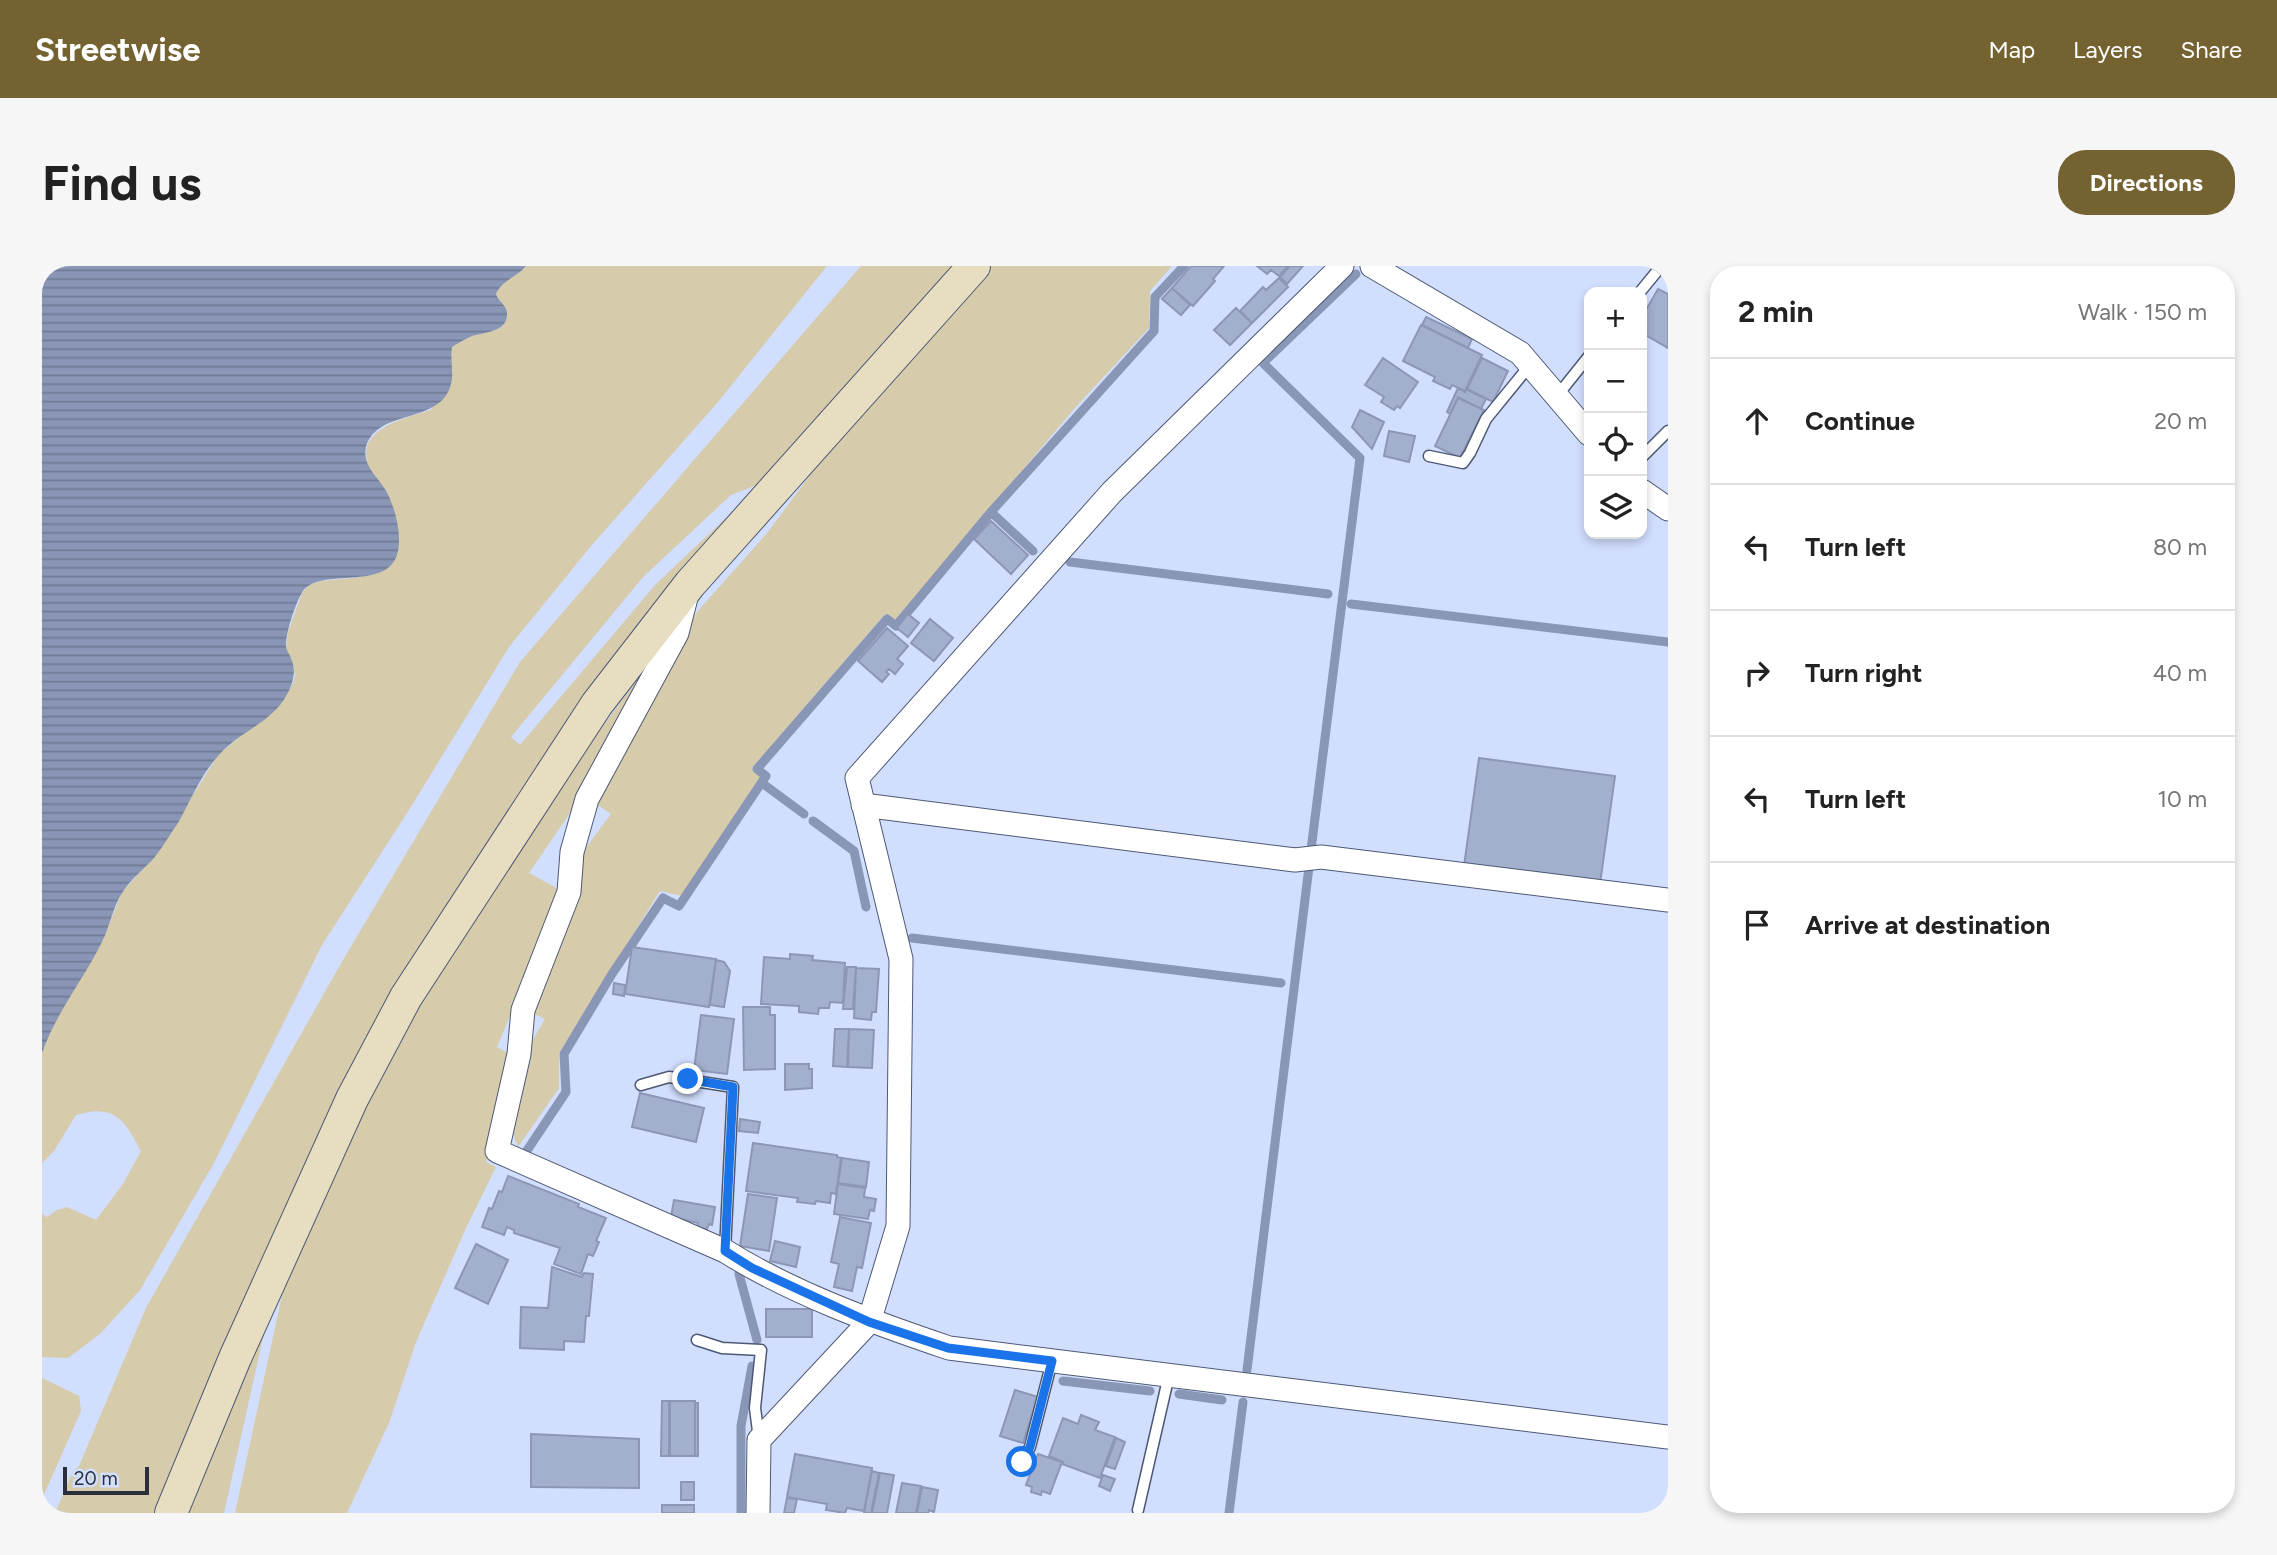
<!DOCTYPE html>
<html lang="en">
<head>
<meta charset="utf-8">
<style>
	:root { --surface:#fff; --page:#f6f6f6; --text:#222; --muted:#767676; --line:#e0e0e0; --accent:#746331 }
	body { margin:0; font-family:Figtree,sans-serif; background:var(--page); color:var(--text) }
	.controls { position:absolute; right:21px; top:21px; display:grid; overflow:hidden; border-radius:14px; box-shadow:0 4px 10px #0003 }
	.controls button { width:63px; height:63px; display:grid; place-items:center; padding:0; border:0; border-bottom:2px solid var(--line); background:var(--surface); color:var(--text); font:35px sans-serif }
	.scale { position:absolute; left:21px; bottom:18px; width:86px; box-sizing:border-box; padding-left:7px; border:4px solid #2a2f3b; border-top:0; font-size:19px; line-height:24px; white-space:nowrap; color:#2a2f3b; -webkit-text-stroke:5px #d1defe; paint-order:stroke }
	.stop { position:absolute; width:21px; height:21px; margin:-16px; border:5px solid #1a73e8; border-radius:50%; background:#fff }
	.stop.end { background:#1a73e8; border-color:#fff; box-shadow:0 2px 7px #0008 }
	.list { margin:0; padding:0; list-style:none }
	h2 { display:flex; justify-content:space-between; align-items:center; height:91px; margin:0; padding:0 28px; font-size:30px }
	h2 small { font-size:23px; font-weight:400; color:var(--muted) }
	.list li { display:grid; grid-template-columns:46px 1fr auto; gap:21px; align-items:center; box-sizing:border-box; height:126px; padding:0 28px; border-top:2px solid var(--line) }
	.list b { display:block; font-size:26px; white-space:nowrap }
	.list em { font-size:23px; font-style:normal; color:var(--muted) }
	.icon { flex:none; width:38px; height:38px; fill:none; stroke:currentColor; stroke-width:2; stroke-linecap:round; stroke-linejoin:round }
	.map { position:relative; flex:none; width:1626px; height:1247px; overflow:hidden; border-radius:28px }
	header { display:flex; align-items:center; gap:42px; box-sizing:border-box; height:98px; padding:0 35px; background:var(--accent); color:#fff }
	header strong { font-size:33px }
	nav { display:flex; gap:38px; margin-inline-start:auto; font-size:24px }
	.intro { display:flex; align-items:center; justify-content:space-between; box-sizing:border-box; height:168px; padding:0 42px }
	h1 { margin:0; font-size:49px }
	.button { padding:18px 32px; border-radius:28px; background:var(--accent); color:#fff; font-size:24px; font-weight:700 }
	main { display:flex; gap:42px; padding:0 42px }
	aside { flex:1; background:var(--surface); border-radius:28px; box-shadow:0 4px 10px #0003 }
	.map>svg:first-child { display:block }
</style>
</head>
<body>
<header>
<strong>Streetwise</strong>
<nav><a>Map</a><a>Layers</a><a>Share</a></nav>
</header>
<div class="intro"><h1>Find us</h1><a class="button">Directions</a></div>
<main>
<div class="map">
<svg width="1626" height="1247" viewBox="0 0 1626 1247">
	<defs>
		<pattern id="water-rules" width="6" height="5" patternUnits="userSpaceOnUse" patternTransform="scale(1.75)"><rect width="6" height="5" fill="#8996b5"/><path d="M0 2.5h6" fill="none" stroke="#707b94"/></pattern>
	</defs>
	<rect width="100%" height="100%" fill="#d1defe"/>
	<path fill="#d6cbab" d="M 484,0 L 785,0 L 676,136 L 549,280 L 467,381 L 367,544 L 280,679 L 172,897 L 98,1024 L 58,1068 L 26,1092 L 0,1091 L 0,948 L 5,951 L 15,944 L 25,941 L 54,954 L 81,918 L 99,885 C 83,854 72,837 34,849 L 12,885 L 0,897 L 0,787 L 9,761 L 61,674 L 80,626 L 113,590 L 176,489 L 240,436 L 251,417 L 253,408 L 244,381 L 246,366 L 260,327 L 267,319 L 279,315 L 320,311 L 344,224 C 338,217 331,210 327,202 C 311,163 363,152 389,144 L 410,81 C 416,77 423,73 430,70 C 443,66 466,66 465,47 C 465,40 456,35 454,28 C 459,15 475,11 484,0 Z
		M 819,0 L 910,0 L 725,215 L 689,229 L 601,311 L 469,471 L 478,479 L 614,318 L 688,248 L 634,314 L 446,578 L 115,1247 L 13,1247 L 31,1205 L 37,1200 L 104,1042 L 301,694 L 478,396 Z
		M 946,0 L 1130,0 L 1108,25 L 1107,62 L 1032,143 L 853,355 L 843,348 L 710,502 L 719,511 L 640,630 L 618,625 L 517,787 L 517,822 L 476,881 L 470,866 L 487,780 L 503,753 L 488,746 L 540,587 L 569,548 L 550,535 L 655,346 L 726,266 L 791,178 Z
		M 622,378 L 543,525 L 487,607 L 520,625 L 455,781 L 467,788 L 444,896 L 454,901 L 424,962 L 374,1076 L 347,1157 L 305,1247 L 193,1247 L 247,997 L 326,835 L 375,739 L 490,555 Z
		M 229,1036 L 182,1247 L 143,1247 Z
		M 0,1112 L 37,1130 L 39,1145 L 0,1233 Z"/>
	<path fill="url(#water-rules)" d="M 0,0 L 484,0 C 475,11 459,15 454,28 C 456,35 465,40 465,47 C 466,66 443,66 430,70 C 423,73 416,77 410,81 C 408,93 412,107 409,118 C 399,159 335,142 324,181 C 320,199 335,210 343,223 C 353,240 361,270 355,289 C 343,325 279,301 261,325 C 254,335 243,369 244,381 C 245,386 249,390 250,395 C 255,409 249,423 241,435 C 225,458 195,468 177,489 C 159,508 149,534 136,557 C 128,568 121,581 112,592 C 102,603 88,614 80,627 C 71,641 68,660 60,676 C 41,714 14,747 0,787 Z"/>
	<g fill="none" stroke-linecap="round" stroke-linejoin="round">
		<path stroke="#8996b5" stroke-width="9" d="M 949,246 L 991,285
			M 1028,296 L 1286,328
			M 1309,338 L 1626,376
			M 720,517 L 762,548
			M 771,555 L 812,585 L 824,641
			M 1269,584 L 1318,192 L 1221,97 L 1314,8
			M 870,672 L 1239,717
			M 484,886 L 524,826 L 522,788 L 570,708 L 621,632 L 637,640 L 724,510 L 715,503 L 845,353 L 854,360 L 949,246 L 1112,65 L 1113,31 L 1142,0
			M 697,1008 L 715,1074
			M 1205,1104 L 1267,601
			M 1021,1115 L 1108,1125
			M 1137,1128 L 1180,1134
			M 699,1247 L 699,1160 L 710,1100
			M 1187,1247 L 1201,1136"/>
	</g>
	<path fill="#a2afcd" stroke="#8b97b5" stroke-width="2" d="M 1149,0 L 1182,0 L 1171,13 L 1173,15 L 1151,40 L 1130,22 Z
		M 1215,0 L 1246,0 L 1237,10 L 1229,4 L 1225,8 Z
		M 1248,0 L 1261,0 L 1245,18 L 1238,11 Z
		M 1237,12 L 1246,21 L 1210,57 L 1198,45 L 1221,21 L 1224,24 Z
		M 1130,22 L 1148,39 L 1139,49 L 1120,33 Z
		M 1616,23 L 1626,28 L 1626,82 L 1600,67 L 1600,51 Z
		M 1194,42 L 1210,57 L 1188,79 L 1172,64 Z
		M 1384,51 L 1430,73 L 1426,82 L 1380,59 Z
		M 1379,59 L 1440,89 L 1423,125 L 1410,119 L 1408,123 L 1391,115 L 1393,111 L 1361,95 Z
		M 1341,92 L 1376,116 L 1358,142 L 1355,140 L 1352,144 L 1339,136 L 1342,131 L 1323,119 Z
		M 1440,92 L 1466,105 L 1451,136 L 1425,123 Z
		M 1416,122 L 1423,126 L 1424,123 L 1444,133 L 1439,143 L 1416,131 L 1408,148 L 1405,146 Z
		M 1416,132 L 1442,144 L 1418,192 L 1393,180 Z
		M 1318,144 L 1342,156 L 1330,183 L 1310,161 Z
		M 1347,165 L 1373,170 L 1367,196 L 1342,190 Z
		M 949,255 L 986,289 L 969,308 L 932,273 Z
		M 866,348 L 877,357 L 866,371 L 855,362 Z
		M 888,353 L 911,372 L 892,395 L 869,377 Z
		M 845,362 L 866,380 L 855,393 L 861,398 L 853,408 L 847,403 L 844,406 L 847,408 L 840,416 L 816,395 Z
		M 1437,492 L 1573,510 L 1558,618 L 1422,600 Z
		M 590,681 L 674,693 L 667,741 L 583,728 Z
		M 748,688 L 771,690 L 770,694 L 803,697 L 801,737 L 788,736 L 787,742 L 777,742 L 776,748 L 757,746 L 757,740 L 719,738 L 722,691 L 748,693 Z
		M 674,694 L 682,696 L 688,705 L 682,741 L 668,739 Z
		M 805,701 L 814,701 L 811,743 L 801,743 Z
		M 814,702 L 837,703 L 834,746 L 830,746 L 829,754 L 812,752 Z
		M 572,717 L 583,719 L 582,730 L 571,728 Z
		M 701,741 L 728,741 L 728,749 L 733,749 L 733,803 L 702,804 Z
		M 659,749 L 692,753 L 685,808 L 652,804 Z
		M 793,763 L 807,763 L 805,801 L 791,800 Z
		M 807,763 L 832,764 L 830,802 L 806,801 Z
		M 743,798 L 767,798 L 767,803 L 770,803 L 770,822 L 743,824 Z
		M 598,827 L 662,842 L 654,876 L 590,861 Z
		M 698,853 L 718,856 L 716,867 L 697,865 Z
		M 711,877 L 795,889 L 795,891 L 799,892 L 794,928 L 789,927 L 788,937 L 774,935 L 773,938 L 755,936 L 756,932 L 704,925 Z
		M 800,892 L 827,896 L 824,921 L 796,917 Z
		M 466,910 L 537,938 L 536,941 L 564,952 L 554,975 L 557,976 L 551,990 L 546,988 L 539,1008 L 512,998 L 518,982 L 472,967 L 472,964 L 465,961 L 462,969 L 440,961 L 447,942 L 450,943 L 457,925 L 460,926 Z
		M 796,918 L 823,922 L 822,931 L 834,933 L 832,945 L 828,944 L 826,953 L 792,948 Z
		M 706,928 L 735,932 L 727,985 L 698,980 Z
		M 632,934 L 673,941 L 670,959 L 667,958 L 665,963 L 655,961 L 656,957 L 629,951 Z
		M 798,951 L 829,957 L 820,1002 L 815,1001 L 810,1025 L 792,1021 L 797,998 L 789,996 Z
		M 733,975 L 758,981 L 754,1001 L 728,995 Z
		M 434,978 L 466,994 L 446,1038 L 413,1022 Z
		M 510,1001 L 540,1011 L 542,1007 L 551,1008 L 547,1050 L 544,1050 L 542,1076 L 522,1075 L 522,1084 L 478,1082 L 479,1041 L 506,1042 Z
		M 724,1043 L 770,1043 L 770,1071 L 724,1071 Z
		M 973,1124 L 996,1131 L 981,1177 L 958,1170 Z
		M 620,1135 L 627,1135 L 627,1190 L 619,1190 Z
		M 628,1135 L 653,1135 L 653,1190 L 628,1190 Z
		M 653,1137 L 656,1137 L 656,1190 L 653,1190 Z
		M 1039,1149 L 1057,1156 L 1053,1164 L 1073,1171 L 1058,1212 L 1020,1198 L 1021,1196 L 1007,1190 L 1021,1152 L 1036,1158 Z
		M 489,1168 L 597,1173 L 597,1222 L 489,1221 Z
		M 1074,1172 L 1083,1176 L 1073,1203 L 1064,1200 Z
		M 753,1188 L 830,1202 L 822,1245 L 805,1242 L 803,1247 L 784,1244 L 785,1238 L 745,1231 Z
		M 996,1188 L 1020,1196 L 1008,1228 L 1000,1225 L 999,1229 L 989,1226 L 990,1221 L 984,1219 Z
		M 830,1205 L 837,1207 L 829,1247 L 822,1247 Z
		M 838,1207 L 852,1209 L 845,1247 L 830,1247 Z
		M 1061,1209 L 1073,1213 L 1068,1225 L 1057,1220 Z
		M 639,1216 L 652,1216 L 652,1234 L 639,1234 Z
		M 860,1217 L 879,1220 L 874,1247 L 854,1247 Z
		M 880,1221 L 896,1224 L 892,1246 L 887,1244 L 886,1247 L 875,1247 Z
		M 745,1232 L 755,1233 L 752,1247 L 742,1247 Z
		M 620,1239 L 652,1239 L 652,1247 L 620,1247 Z"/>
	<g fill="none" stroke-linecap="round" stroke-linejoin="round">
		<defs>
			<path id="lane" d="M 1598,26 L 1616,4
				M 1515,130 L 1547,90
				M 1387,190 L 1421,197 L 1428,187 L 1444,153 L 1488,99
				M 1600,191 L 1626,165
				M 599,819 L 627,811 L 691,821 L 683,985
				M 655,1074 L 680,1082 L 719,1084 L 713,1142 L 717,1173
				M 980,1196 L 988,1181 L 1010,1095
				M 1096,1244 L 1127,1109"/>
			<path id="street" d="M 1330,0 L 1478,87 L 1547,168
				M 1600,225 L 1626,243
				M 645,328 L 635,367 L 545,533 L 530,586 L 527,626 L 481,744 L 477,788 L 455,885 L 683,985 C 752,1028 830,1056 907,1082 L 1626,1171
				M 821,539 L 1253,594 L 1279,591 L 1626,634
				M 716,1247 L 717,1174 L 827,1056 L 856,960 L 859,693 L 815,512 L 1070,226 L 1300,0"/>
			<path id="secondary" d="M 129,1247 L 193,1092 L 310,833 L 364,731 L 555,438 L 648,318 L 932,0"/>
		</defs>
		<use href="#lane" stroke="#4d5974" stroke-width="13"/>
		<use href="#street" stroke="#4d5974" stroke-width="25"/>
		<use href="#secondary" stroke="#4d5974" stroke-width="34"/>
		<use href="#lane" stroke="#fff" stroke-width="10"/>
		<use href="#street" stroke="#fff" stroke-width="23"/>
		<use href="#secondary" stroke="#e7dec1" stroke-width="32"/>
	</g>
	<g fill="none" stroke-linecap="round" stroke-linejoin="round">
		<path stroke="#1a73e8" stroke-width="9" d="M 646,813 L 691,821 L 683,985 L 710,1002 L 827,1056 L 906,1082 L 1010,1095 L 988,1181 L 980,1196"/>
	</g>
</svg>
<div class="controls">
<button>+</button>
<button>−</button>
<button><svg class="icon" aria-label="locate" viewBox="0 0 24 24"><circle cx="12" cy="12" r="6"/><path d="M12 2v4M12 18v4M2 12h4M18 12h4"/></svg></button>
<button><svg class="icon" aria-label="layers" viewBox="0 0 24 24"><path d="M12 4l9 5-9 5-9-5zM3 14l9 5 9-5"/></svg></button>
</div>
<div class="scale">20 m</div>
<div class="stop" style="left:980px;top:1196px"></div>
<div class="stop end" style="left:646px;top:813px"></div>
</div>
<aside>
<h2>2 min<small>Walk · 150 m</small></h2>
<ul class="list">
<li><svg class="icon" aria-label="ahead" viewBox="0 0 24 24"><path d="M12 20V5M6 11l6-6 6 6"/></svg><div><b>Continue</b></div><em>20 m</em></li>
<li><svg class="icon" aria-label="left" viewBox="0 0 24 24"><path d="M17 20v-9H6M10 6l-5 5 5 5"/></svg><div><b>Turn left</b></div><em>80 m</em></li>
<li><svg class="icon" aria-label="right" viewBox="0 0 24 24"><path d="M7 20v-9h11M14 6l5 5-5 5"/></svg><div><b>Turn right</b></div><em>40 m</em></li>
<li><svg class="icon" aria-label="left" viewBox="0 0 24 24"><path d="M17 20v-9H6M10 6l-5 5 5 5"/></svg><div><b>Turn left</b></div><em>10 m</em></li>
<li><svg class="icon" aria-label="arrive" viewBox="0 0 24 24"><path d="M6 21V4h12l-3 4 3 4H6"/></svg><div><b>Arrive at destination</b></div></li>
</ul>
</aside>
</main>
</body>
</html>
